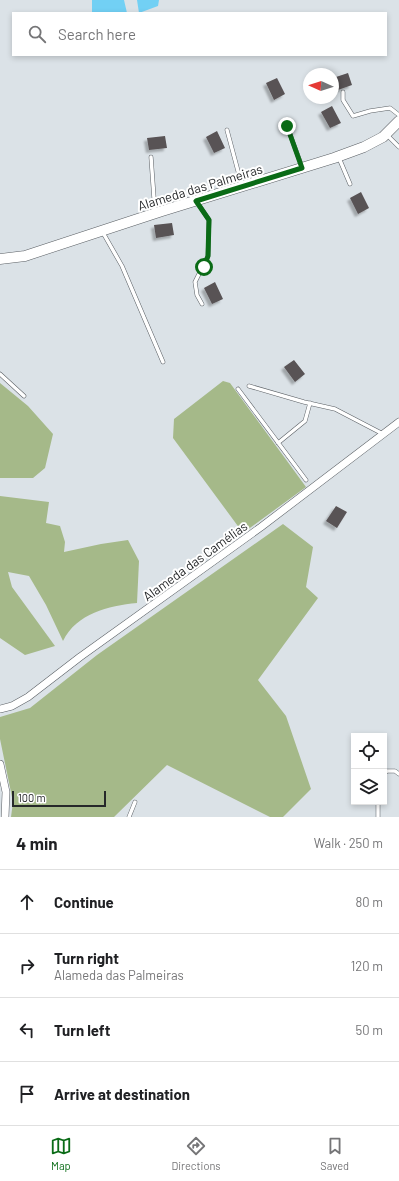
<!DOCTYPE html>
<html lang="en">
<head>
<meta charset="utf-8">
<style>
	:root { --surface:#fff; --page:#f2f2f2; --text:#202124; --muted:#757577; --line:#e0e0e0; --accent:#0a6b16 }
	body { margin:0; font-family:Barlow,sans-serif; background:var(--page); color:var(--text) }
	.controls { position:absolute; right:12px; bottom:12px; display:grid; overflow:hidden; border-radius:0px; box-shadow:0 2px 6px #0003 }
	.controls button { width:36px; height:36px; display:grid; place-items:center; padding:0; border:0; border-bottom:1px solid var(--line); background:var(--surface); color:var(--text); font:20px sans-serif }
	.compass { position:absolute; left:303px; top:68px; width:36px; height:36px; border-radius:50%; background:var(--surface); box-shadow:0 2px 6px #0003; rotate:273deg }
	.scale { position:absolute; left:12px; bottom:10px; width:94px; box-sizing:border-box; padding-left:4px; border:2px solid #26282a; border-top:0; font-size:11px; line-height:14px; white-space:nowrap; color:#26282a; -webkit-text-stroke:3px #fff; paint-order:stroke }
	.stop { position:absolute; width:12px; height:12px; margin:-9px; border:3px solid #0a6b16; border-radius:50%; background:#fff }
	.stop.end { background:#0a6b16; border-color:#fff; box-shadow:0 1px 4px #0008 }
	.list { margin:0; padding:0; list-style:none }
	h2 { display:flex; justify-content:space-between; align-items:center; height:52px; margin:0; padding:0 16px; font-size:17px }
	h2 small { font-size:13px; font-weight:400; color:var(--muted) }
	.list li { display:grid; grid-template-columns:26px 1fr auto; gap:12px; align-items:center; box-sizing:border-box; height:64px; padding:0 16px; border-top:1px solid var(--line) }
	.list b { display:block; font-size:15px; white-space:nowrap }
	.list p { margin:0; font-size:13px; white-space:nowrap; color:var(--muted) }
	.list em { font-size:13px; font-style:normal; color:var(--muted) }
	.icon { flex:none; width:22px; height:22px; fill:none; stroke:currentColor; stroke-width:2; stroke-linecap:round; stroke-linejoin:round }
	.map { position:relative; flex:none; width:399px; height:817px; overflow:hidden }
	.search { position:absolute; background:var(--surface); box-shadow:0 2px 6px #0003; left:12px; right:12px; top:12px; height:44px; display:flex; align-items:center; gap:10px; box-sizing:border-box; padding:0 14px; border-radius:0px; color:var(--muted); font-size:15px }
	.sheet { height:308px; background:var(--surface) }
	nav { display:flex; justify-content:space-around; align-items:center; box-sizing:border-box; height:56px; border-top:1px solid var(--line); background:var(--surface); font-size:11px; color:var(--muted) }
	nav a { display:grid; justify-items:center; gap:2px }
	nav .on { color:var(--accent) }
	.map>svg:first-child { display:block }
</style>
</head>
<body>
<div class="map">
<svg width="399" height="817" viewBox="0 0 399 817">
	<defs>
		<filter id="shadow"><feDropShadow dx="-3" dy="3" stdDeviation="1" flood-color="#0004"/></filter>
	</defs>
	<rect width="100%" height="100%" fill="#dbe2e7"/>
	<path fill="#a5b989" d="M 223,381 L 230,383 L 306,487 L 243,533 L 173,438 L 174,419 Z
		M 0,383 L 28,406 L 53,434 L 45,468 L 33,478 L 0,478 Z
		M 0,496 L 49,502 L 46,523 L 60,526 L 65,542 L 64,552 L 101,544 L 128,540 L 139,561 L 137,603 C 108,606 77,613 63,641 L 46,605 L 29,576 L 8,572 L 12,587 L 55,646 L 25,655 L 0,638 Z
		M 283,524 L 313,547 L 306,587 L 318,598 L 258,680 L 286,716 L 311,789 L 283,817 L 270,817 L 167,765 L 114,817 L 11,817 L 13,802 L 0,739 L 0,717 L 30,708 L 97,655 Z"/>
	<path fill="#72d0f4" d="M 92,0 L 124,0 L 127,13 L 92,13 Z
		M 137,0 L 159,0 L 158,6 L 139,13 Z"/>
	<path fill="#585254" filter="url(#shadow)" d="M 348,73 L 352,85 L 335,91 L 333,78 Z
		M 277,78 L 285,94 L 274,100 L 266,83 Z
		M 332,106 L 341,123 L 330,128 L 321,112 Z
		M 217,131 L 225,148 L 214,153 L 206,137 Z
		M 165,136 L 167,148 L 149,150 L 147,138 Z
		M 361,192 L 369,208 L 358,214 L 350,198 Z
		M 172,223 L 174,235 L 156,238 L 154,225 Z
		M 215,282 L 223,299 L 212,304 L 204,288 Z
		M 294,360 L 305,374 L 295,382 L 284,367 Z
		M 336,506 L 347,512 L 337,528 L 326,521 Z"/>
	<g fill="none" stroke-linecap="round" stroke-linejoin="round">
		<defs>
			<path id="lane" d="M 343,92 L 343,100 L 353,116 L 370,111 L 390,108 L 399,115
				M 287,126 L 302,167
				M 227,130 L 242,186
				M 387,135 L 399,147
				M 151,157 L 155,212
				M 339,158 L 350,184
				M 197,202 L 209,220 L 208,256 L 195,282 L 197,295 L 202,304
				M 102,231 L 122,266 L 163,362
				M 0,374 L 24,396
				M 249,386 L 304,402 L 335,409 L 383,434
				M 238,389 L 306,480
				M 278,443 L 305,421 L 310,403
				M 384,774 L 387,771 L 395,771 L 399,774
				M 378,802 L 378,817
				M 129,817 L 135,802"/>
			<path id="street" d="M 0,709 L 12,706 L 28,697 L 80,657 L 261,527 L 399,422
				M 0,764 L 6,792 L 5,817"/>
			<path id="secondary" d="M 0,259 L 25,256 L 162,211 L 334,158 L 364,147 L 383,137 L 399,121"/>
		</defs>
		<use href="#lane" stroke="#5a5f64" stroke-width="4.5"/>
		<use href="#street" stroke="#5a5f64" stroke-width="8"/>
		<use href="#secondary" stroke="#5a5f64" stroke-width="11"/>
		<use href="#lane" stroke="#fff" stroke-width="3.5"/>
		<use href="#street" stroke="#fff" stroke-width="7"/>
		<use href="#secondary" stroke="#fff" stroke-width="10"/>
	</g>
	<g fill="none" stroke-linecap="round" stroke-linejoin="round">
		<path stroke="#0a6b16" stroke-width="5" d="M 204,267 L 208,256 L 209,220 L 196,201 L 302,168 L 287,126"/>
	</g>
	<g text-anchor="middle" stroke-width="4" stroke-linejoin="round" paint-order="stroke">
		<g font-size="13" fill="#26282a" stroke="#fff">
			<text transform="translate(200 187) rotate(-17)" y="5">Alameda das Palmeiras</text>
			<text transform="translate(195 561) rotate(-36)" y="5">Alameda das Camélias</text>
		</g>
	</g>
</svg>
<div class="controls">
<button><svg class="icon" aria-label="locate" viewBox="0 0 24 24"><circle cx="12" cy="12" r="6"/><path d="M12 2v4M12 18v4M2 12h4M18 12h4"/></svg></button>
<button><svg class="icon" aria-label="layers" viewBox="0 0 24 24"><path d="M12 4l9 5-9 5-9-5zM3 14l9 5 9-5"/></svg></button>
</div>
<svg class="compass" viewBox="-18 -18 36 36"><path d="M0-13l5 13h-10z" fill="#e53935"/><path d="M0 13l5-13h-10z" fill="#757577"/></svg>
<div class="scale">100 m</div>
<div class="stop" style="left:204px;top:267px"></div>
<div class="stop end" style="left:287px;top:126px"></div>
<div class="search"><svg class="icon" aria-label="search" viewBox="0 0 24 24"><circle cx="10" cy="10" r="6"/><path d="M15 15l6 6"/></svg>Search here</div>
</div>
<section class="sheet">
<h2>4 min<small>Walk · 250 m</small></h2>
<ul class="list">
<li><svg class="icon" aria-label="ahead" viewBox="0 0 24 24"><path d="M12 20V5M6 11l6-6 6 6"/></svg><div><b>Continue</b></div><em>80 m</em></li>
<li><svg class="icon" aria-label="right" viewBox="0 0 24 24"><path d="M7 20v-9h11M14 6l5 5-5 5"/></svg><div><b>Turn right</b><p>Alameda das Palmeiras</p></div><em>120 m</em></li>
<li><svg class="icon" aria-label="left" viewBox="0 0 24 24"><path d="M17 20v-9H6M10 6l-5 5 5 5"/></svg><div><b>Turn left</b></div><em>50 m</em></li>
<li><svg class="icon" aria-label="arrive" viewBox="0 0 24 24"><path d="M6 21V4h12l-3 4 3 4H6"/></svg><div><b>Arrive at destination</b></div></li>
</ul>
</section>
<nav>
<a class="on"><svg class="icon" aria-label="map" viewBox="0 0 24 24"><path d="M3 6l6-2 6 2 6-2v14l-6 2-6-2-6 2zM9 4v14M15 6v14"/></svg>Map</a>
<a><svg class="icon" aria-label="directions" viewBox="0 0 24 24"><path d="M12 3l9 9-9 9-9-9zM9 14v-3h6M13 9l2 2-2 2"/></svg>Directions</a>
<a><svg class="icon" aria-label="saved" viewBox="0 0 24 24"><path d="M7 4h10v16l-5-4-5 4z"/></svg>Saved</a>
</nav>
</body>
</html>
